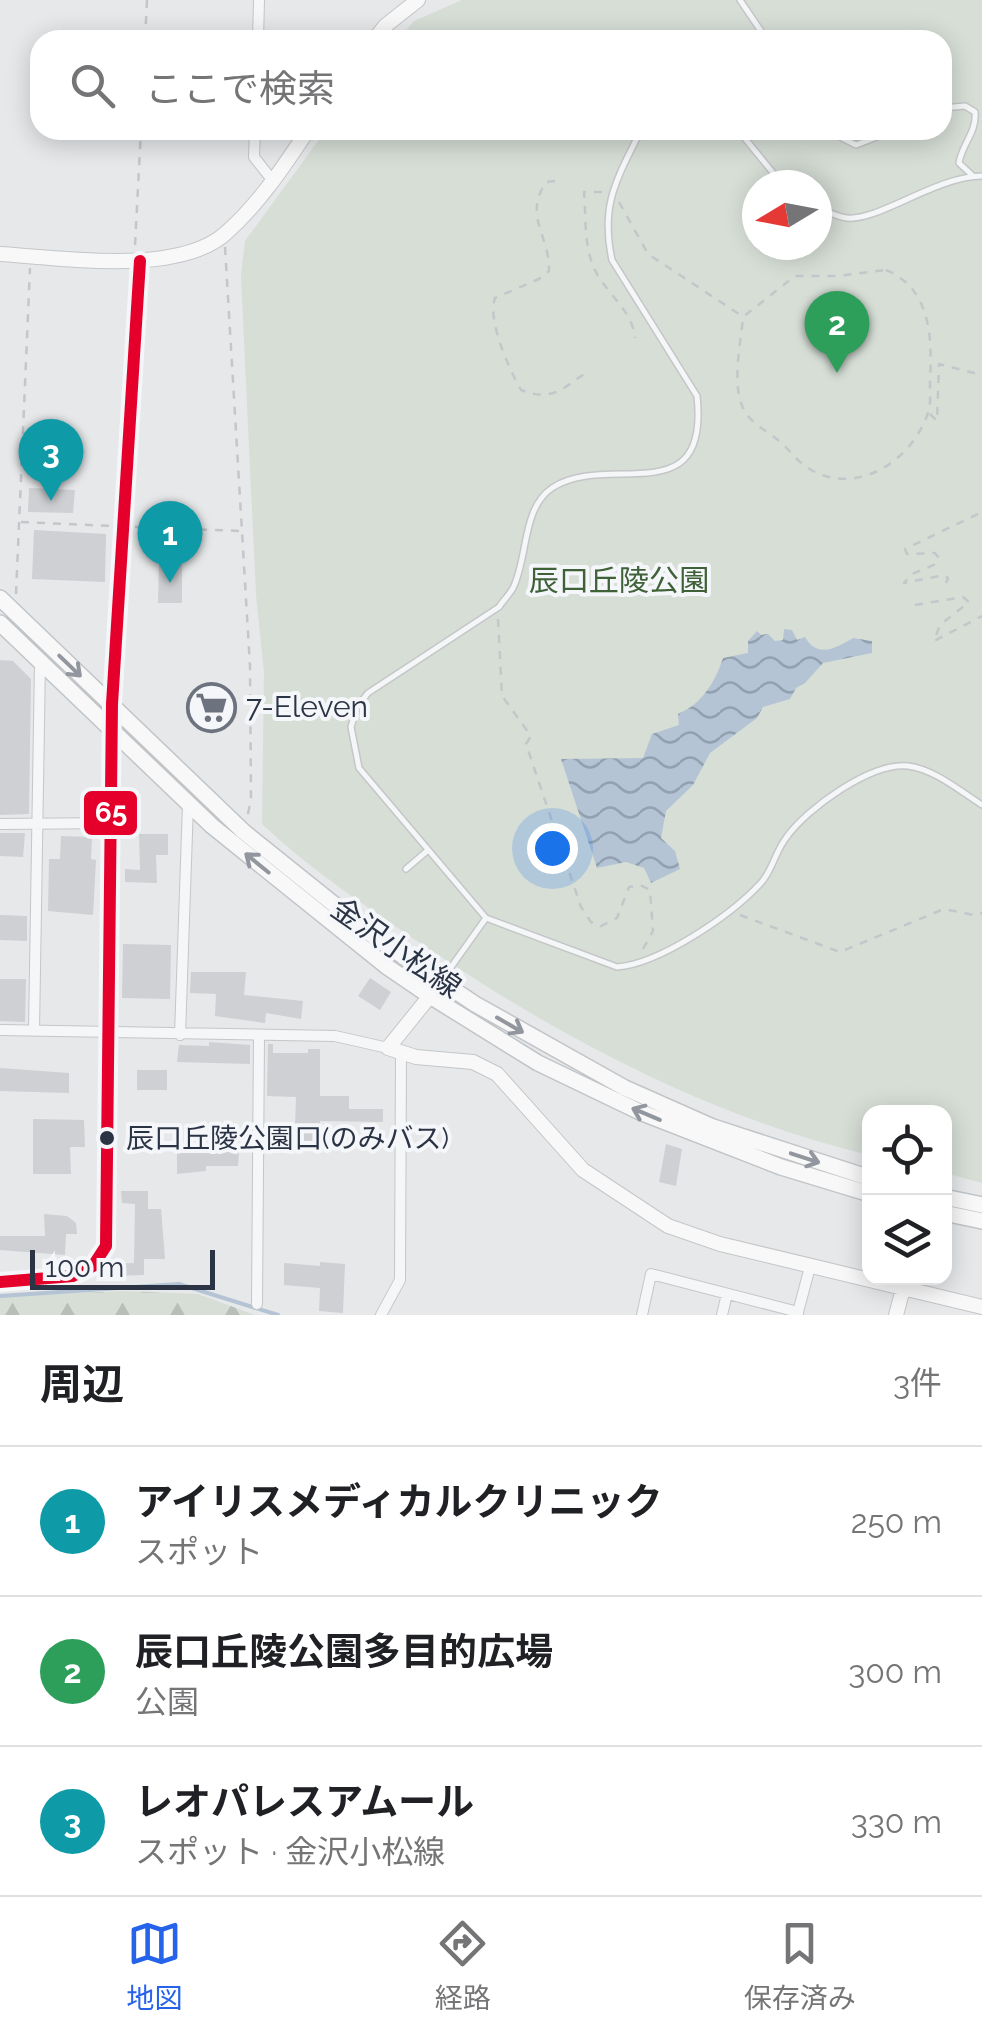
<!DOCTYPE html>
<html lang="ja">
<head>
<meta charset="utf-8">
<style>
	:root { --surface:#fff; --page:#f2f2f2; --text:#202124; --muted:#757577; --line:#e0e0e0; --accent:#2563eb }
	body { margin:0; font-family:Raleway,"Noto Sans JP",sans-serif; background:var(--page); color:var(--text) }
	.controls { position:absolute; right:30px; bottom:30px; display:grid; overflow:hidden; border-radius:20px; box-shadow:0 5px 25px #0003 }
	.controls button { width:90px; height:90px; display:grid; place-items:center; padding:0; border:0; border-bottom:2px solid var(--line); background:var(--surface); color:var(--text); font:50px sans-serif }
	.compass { position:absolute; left:742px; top:170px; width:90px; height:90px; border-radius:50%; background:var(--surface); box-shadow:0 5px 25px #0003; rotate:260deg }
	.scale { position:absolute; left:30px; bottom:25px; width:185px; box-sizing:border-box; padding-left:10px; border:5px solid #2b3445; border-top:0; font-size:28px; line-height:35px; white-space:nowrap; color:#2b3445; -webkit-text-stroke:8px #f4f6f9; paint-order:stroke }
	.you { position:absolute; left:552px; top:848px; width:35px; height:35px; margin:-25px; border:8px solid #fff; border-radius:50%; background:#1a73e8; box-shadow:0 0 0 15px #1a73e833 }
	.badge { display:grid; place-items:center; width:65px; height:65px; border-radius:50%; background:var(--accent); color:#fff; font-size:32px; font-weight:700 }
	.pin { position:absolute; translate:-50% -82px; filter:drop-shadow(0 2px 5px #0008) }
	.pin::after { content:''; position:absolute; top:52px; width:35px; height:30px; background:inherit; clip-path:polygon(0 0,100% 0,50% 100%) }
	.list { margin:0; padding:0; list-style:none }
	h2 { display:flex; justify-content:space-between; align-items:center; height:130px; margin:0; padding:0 40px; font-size:42px }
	h2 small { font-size:32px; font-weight:400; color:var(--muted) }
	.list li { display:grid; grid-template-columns:65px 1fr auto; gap:30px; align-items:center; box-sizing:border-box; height:150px; padding:0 40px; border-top:2px solid var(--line) }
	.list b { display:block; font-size:38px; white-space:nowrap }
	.list p { margin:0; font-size:32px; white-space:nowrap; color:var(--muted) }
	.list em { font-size:32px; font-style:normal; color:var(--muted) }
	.icon { flex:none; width:55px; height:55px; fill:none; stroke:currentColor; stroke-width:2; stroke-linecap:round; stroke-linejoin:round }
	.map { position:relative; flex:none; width:982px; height:1315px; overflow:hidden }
	.search { position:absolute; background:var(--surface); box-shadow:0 5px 25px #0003; left:30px; right:30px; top:30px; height:110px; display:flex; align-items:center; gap:25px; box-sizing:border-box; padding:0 35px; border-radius:30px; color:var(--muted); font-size:38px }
	.sheet { height:580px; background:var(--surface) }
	nav { display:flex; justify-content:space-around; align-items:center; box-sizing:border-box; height:140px; border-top:2px solid var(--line); background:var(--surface); font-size:28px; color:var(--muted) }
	nav a { display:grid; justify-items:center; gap:5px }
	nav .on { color:var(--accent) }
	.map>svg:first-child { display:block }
</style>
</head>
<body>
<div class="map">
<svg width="982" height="1315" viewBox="0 0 982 1315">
	<defs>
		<pattern id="forest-firs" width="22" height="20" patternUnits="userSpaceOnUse" patternTransform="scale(2.5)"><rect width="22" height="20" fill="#d6ded6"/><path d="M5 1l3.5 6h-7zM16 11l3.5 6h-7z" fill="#b8bfb9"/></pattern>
		<pattern id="water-waves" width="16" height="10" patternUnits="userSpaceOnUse" patternTransform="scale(2.5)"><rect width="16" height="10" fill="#b4c4d5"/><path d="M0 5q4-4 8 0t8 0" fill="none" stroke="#93a0af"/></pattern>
	</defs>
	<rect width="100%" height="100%" fill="#e6e8ea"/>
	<path fill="url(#forest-firs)" d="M 126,1291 L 198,1294 L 255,1315 L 0,1315 L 0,1296 Z"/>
	<path fill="#d6ded6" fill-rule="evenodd" d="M 462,0 L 982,0 L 982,1183 L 945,1173 L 944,1112 L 870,1112 L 869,1155 C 708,1116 563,1039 426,947 C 369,908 313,872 262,824 L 264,672 L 256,595 L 241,276 L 245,241 L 326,130 L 942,130 L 942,40 L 398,40 L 414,21 ZM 757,185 L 817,185 L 817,245 L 757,245 Z"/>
	<path fill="url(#water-waves)" d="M 784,629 L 792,630 L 797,640 L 805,637 C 818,659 836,648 853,638 L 872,641 L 872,653 L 823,663 L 806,682 L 796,688 L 790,699 L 763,707 L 757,718 L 710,753 L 693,785 L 666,811 L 661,838 L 675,851 L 680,869 L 651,883 L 644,868 L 626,862 L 597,868 L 561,759 L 643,758 L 652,734 L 679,725 L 678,714 C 702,704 715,682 723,658 L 748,653 L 748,641 L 757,631 L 761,635 L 768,634 L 775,641 L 783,640 Z"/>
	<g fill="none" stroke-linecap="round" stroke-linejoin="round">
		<path stroke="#b4c4d5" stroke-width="4" d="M 0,1296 L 179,1284 L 278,1315"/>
	</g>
	<path fill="#ced0d3" d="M 29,488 L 75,490 L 73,513 L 28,512 Z
		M 34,530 L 106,534 L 105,582 L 32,579 Z
		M 159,564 L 182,564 L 182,603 L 158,603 Z
		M 0,660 L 13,661 L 31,679 L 29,814 L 0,815 Z
		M 205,687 L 231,711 L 217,726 L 192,703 Z
		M 0,833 L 25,833 L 23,857 L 0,856 Z
		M 139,834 L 168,834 L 168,855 L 156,855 L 157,883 L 125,882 L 125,869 L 140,870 Z
		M 61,836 L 92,837 L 91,859 L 96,860 L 93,915 L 48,911 L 49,859 L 60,859 Z
		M 0,915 L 27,916 L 27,941 L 0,940 Z
		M 123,944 L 171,945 L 170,999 L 122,998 Z
		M 191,972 L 246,972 L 244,995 L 303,1001 L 301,1019 L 266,1013 L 265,1023 L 215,1016 L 216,994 L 190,993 Z
		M 370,978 L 391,992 L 380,1010 L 358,996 Z
		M 0,979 L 26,979 L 25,1022 L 0,1021 Z
		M 209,1042 L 250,1045 L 250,1064 L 177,1062 L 179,1045 L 209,1046 Z
		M 268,1044 L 273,1044 L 273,1053 L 308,1053 L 308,1049 L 320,1049 L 320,1096 L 349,1096 L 349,1109 L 383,1109 L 383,1122 L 320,1121 L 319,1150 L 293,1151 L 292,1136 L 271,1136 L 271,1150 L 267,1150 L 267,1125 L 295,1127 L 296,1097 L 267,1096 Z
		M 0,1068 L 69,1073 L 69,1093 L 0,1091 Z
		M 137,1070 L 167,1070 L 167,1090 L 137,1090 Z
		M 33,1119 L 84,1120 L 85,1147 L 70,1147 L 71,1174 L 33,1174 Z
		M 666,1144 L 682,1149 L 676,1186 L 659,1182 Z
		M 177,1151 L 239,1152 L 238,1166 L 206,1166 L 206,1171 L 177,1174 Z
		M 121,1191 L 148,1191 L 148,1209 L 161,1209 L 165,1259 L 144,1259 L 144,1275 L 113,1276 L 113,1264 L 134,1263 L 135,1204 L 122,1203 Z
		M 44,1214 L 67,1216 L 76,1223 L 77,1234 L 66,1234 L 65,1255 L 0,1250 L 0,1236 L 45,1236 Z
		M 320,1262 L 345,1264 L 343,1313 L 319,1311 L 320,1288 L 284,1285 L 284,1263 L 320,1266 Z"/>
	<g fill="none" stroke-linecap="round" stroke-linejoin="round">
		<defs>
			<path id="lane" d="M 740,0 L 767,40
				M 942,108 L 965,106 L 975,112 C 977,132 962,144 959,163 L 973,176
				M 641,130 C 617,179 600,204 612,260 L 697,396 C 710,515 607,451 552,488 C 522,508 528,558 513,588 C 509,595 503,601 499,607 L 368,693 L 357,707 L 351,727 L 359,768 L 486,918 L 617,967 C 659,964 730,916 760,884 C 772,872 775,852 786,838 C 806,809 871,762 908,766 C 934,769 960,791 982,805
				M 738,130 L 783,185
				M 826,130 L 856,145 L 895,130
				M 817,207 C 826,211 837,217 847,218 C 879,221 937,176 982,176
				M 406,869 L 427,851
				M 444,977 L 486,918"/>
			<path id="street" d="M 258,40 L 259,0
				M 255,130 L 254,157 L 273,181
				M 0,824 L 113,823
				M 0,1030 L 335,1036 L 388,1048
				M 34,1031 L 40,662
				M 180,1035 L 188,804
				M 257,1304 L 259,1036
				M 798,1312 L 810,1267
				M 381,1315 L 400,1280 L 401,1054
				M 642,1315 L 651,1274 L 798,1312 L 798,1315
				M 722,1315 L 727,1294"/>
			<path id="secondary" d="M 374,40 L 385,26 L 418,0
				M 0,254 C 61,258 179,276 226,233 C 259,204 284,166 308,130
				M 442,981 L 388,1048 L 416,1057 L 473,1062 L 497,1074 L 583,1170 L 668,1226 L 720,1244 L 982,1307
				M 0,1282 L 73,1276 L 93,1266 L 106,1246 L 112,704 L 140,261
				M 896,1315 L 903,1289"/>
			<path id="primary" d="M 0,598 L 244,832 L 376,938 L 475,1004 L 625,1088 L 713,1127 L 870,1178
				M 0,623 L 212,826 L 386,966 L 430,996 L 538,1063 L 640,1112 L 781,1167 L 870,1194
				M 944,1197 L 982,1205
				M 944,1213 L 982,1221"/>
		</defs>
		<use href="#lane" stroke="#c4c6c8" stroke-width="8"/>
		<use href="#street" stroke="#c4c6c8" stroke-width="12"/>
		<use href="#secondary" stroke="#c4c6c8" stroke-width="16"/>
		<use href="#primary" stroke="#c2c5c8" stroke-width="18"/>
		<path stroke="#c5c6ca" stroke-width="2.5" stroke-dasharray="8 8" stroke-linecap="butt" d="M 145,40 L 147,0
			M 555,181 L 546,182 C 523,217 550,235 549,271 L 539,279 L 495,298 C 487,320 509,369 521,390 C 552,402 562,389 587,372
			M 602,192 L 584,192 C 586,214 584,242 592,263 C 602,292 632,307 635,338
			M 619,202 L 648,254 L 742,316
			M 135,245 L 141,130
			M 225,247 L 250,666 L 251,800 L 247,818
			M 886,270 C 932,289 932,339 930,383 C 930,392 931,405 928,413 C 912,460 860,495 813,471 C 800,464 793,455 784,445 C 773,435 757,427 748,416 C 729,393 741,344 743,317 L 795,276 L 838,276 Z
			M 930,414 L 937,421 L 939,364 L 982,375
			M 21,522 L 112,526
			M 135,527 L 242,531
			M 946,583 L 948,578 L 944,575 L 904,583 L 912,574 L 936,564 L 938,557 L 935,553 L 907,554 L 905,549 L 982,512
			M 16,594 L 30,268
			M 915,605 L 963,597 L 969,602 L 940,625 L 934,641 L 982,616
			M 498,619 L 502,696 L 531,736 L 526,744 L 581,907 L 591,922 L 601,926 L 617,918 L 629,887 L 640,885 L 650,890 L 653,931 L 643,949
			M 740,915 L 840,952 L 944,909 L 974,915 L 982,913"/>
		<use href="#lane" stroke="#f5f6f7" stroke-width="5"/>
		<use href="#street" stroke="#f5f6f7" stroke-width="10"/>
		<use href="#secondary" stroke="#f8f8f8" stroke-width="14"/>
		<use href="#primary" stroke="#f8f8f8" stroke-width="15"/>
		<defs>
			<path id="bus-1" d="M 0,1282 L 73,1276 L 93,1266 L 106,1246 L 112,704 L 140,261"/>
		</defs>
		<use href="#bus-1" stroke="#f4f6f9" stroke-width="20"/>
		<use href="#bus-1" stroke="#e4002b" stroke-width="12"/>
	</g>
	<defs><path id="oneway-shaft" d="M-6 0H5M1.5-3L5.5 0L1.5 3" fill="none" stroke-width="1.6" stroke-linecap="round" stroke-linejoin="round" transform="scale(2.5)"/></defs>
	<g stroke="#92969e">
		<use href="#oneway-shaft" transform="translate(70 666) rotate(44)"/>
		<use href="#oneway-shaft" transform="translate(257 863) rotate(-141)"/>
		<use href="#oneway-shaft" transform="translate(510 1025) rotate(30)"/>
		<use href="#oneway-shaft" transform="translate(646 1114) rotate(-157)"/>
		<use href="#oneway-shaft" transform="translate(805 1158) rotate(18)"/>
	</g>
	<defs>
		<symbol id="supermarket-ring" viewBox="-11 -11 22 22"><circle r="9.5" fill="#f4f6f9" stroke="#6c737f" stroke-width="1.5"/><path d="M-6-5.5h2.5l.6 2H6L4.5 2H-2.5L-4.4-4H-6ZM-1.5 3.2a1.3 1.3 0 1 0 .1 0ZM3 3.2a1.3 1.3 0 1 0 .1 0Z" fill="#6c737f"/></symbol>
	</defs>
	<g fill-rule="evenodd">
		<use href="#supermarket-ring" x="184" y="680" width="55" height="55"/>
	</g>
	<circle fill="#2b3445" stroke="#f4f6f9" stroke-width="4" cx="107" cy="1138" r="9"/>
	<g text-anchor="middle" stroke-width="8" stroke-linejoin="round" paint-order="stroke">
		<g font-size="28" fill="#2b3445" stroke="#f4f6f9" text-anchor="start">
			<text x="126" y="1148">辰口丘陵公園口(のみバス)</text>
		</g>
		<g font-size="30" fill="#3f6138" stroke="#f4f6f9">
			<text x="619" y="591">辰口丘陵公園</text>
		</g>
		<g font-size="30" fill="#2b3445" stroke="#f4f6f9" text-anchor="start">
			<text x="246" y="717">7-Eleven</text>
		</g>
		<g font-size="30" fill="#2b3445" stroke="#f4f6f9">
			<text transform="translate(396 948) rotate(35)" y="10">金沢小松線</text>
		</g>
	</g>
	<rect stroke="#f4f6f9" stroke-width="4" x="82" y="789" width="57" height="48" rx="10" fill="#e4002b"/>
	<g font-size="28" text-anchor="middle" font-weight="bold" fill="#fff">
		<text x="111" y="822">65</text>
	</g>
</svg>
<div class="controls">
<button><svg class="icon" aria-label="locate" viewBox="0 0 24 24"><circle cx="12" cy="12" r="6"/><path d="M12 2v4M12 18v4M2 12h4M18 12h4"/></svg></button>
<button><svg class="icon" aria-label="layers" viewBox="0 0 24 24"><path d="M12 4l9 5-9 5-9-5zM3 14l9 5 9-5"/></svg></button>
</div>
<svg class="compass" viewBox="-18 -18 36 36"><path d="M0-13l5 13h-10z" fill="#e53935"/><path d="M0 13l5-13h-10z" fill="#757577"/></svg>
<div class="scale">100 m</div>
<div class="you"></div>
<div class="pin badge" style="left:170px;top:583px;background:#0f9aa8">1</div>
<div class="pin badge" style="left:837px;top:373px;background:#2e9e5b">2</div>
<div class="pin badge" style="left:51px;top:501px;background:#0f9aa8">3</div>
<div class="search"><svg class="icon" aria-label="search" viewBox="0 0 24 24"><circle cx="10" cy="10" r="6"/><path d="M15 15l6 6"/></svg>ここで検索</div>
</div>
<section class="sheet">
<h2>周辺<small>3件</small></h2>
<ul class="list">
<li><span class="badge" style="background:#0f9aa8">1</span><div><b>アイリスメディカルクリニック</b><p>スポット</p></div><em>250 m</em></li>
<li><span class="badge" style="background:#2e9e5b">2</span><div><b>辰口丘陵公園多目的広場</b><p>公園</p></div><em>300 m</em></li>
<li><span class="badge" style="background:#0f9aa8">3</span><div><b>レオパレスアムール</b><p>スポット · 金沢小松線</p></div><em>330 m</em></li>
</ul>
</section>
<nav>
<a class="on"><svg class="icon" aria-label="map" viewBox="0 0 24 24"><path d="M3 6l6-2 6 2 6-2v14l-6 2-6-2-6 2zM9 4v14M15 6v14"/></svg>地図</a>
<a><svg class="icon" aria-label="directions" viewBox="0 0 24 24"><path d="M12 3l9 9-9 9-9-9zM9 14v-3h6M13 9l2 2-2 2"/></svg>経路</a>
<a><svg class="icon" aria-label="saved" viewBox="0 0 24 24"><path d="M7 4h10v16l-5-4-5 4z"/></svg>保存済み</a>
</nav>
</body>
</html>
